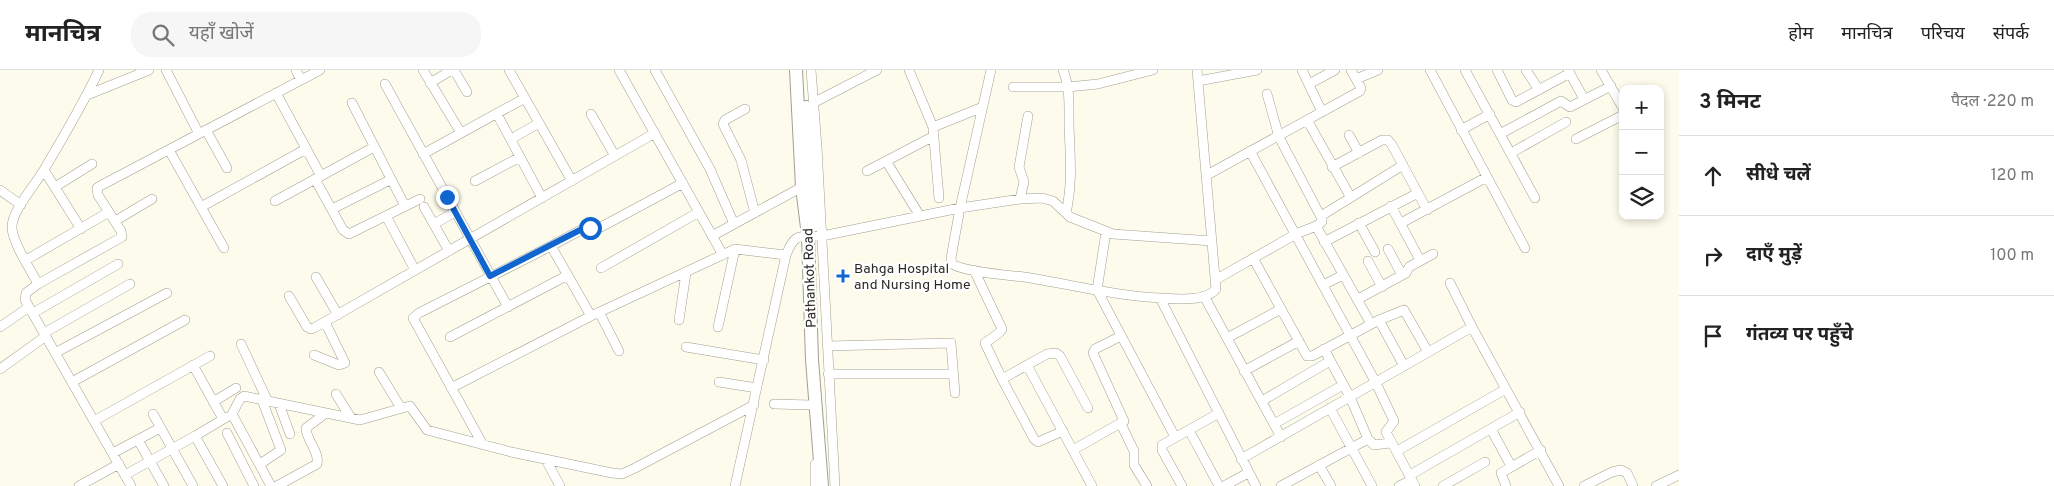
<!DOCTYPE html>
<html lang="hi">
<head>
<meta charset="utf-8">
<style>
	:root { --surface:#fff; --page:#f6f6f6; --text:#222; --muted:#767676; --line:#e0e0e0 }
	body { margin:0; font-family:Overpass,"Noto Sans Devanagari",sans-serif; background:var(--page); color:var(--text) }
	.controls { position:absolute; right:15px; top:15px; display:grid; overflow:hidden; border-radius:10px; box-shadow:0 2px 8px #0003 }
	.controls button { width:45px; height:45px; display:grid; place-items:center; padding:0; border:0; border-bottom:1px solid var(--line); background:var(--surface); color:var(--text); font:25px sans-serif }
	.stop { position:absolute; width:15px; height:15px; margin:-11px; border:4px solid #1065cf; border-radius:50%; background:#fff }
	.stop.end { background:#1065cf; border-color:#fff; box-shadow:0 1px 5px #0008 }
	.list { margin:0; padding:0; list-style:none }
	h2 { display:flex; justify-content:space-between; align-items:center; height:65px; margin:0; padding:0 20px; font-size:21px }
	h2 small { font-size:16px; font-weight:400; color:var(--muted) }
	.list li { display:grid; grid-template-columns:32px 1fr auto; gap:15px; align-items:center; box-sizing:border-box; height:80px; padding:0 20px; border-top:1px solid var(--line) }
	.list b { display:block; font-size:19px; white-space:nowrap }
	.list em { font-size:16px; font-style:normal; color:var(--muted) }
	.icon { flex:none; width:28px; height:28px; fill:none; stroke:currentColor; stroke-width:2; stroke-linecap:round; stroke-linejoin:round }
	.map { position:relative; flex:none; width:1679px; height:416px; overflow:hidden }
	header { display:flex; align-items:center; gap:30px; box-sizing:border-box; height:70px; padding:0 25px; background:var(--surface); border-bottom:1px solid var(--line) }
	header strong { font-size:24px }
	nav { display:flex; gap:28px; margin-inline-start:auto; font-size:18px }
	.search { width:350px; height:45px; background:var(--page); display:flex; align-items:center; gap:12px; box-sizing:border-box; padding:0 18px; border-radius:20px; color:var(--muted); font-size:19px }
	main { display:flex }
	aside { flex:1; background:var(--surface) }
	.map>svg:first-child { display:block }
</style>
</head>
<body>
<header>
<strong>मानचित्र</strong>
<div class="search"><svg class="icon" aria-label="search" viewBox="0 0 24 24"><circle cx="10" cy="10" r="6"/><path d="M15 15l6 6"/></svg>यहाँ खोजें</div>
<nav><a>होम</a><a>मानचित्र</a><a>परिचय</a><a>संपर्क</a></nav>
</header>
<main>
<div class="map">
<svg width="1679" height="416" viewBox="0 0 1679 416">
	<rect width="100%" height="100%" fill="#fdfbeb"/>
	<g fill="none" stroke-linecap="round" stroke-linejoin="round">
		<defs>
			<path id="minor" d="M 99,0 C 83,34 64,66 45,98 C 37,113 11,141 12,158 C 13,174 31,200 38,214 L 26,223 L 25,230 L 131,416
				M 166,0 L 199,64
				M 296,0 L 301,10
				M 423,0 L 461,63
				M 454,0 L 467,22
				M 509,0 L 572,111
				M 619,0 L 723,185
				M 655,0 L 710,99 L 734,154
				M 811,0 L 817,77 L 835,416
				M 909,0 L 933,57 L 939,128
				M 991,0 L 960,138 L 951,188 L 952,194 C 965,202 1007,205 1024,207 C 1069,214 1115,226 1161,228 C 1176,229 1206,232 1216,219 L 1197,0
				M 1063,0 C 1070,17 1069,36 1069,54 C 1070,87 1073,111 1066,143
				M 1302,0 L 1322,42
				M 1430,0 L 1525,178
				M 1465,0 L 1535,128
				M 1497,0 L 1512,30 L 1516,32 L 1570,3
				M 1526,0 L 1539,20
				M 1568,0 L 1584,29
				M 1601,0 L 1623,38
				M 1356,9 L 1378,0
				M 1198,11 L 1257,0
				M 430,13 L 452,0
				M 385,14 L 508,237
				M 1309,14 L 1335,0
				M 1013,17 L 1068,17 L 1098,14 L 1153,0
				M 276,23 L 321,106
				M 1267,24 L 1279,67 L 1322,149 L 1322,152 L 1316,156 L 1371,254
				M 87,25 L 149,0
				M 352,33 L 405,136
				M 813,33 L 877,0
				M 745,39 L 725,50 L 723,54 L 741,90 L 755,143
				M 497,44 L 542,128
				M 591,44 L 615,86
				M 1307,50 L 1350,126
				M 933,57 L 983,37
				M 206,60 L 227,98
				M 1461,60 L 1490,44
				M 1500,64 L 1561,31 L 1570,37 L 1611,16
				M 1349,65 L 1359,83
				M 511,69 L 539,53
				M 1576,69 L 1623,45
				M 169,80 L 224,178
				M 1250,81 L 1376,313 L 1394,351 L 1386,362 L 1415,416
				M 1511,83 L 1566,52
				M 423,84 L 525,28
				M 886,91 L 920,146
				M 1332,97 L 1382,70 L 1388,70 L 1392,75 L 1427,140
				M 44,100 L 81,159
				M 867,101 L 934,66
				M 1207,105 L 1360,21 L 1361,18 L 1351,0
				M 315,109 L 343,160 L 349,164 L 420,129
				M 475,111 L 520,87
				M 55,117 L 92,94
				M 0,120 L 21,135
				M 1020,129 L 1024,112 L 1019,97 L 1028,46
				M 275,131 L 374,77
				M 1391,136 L 1420,190
				M 201,137 L 306,79
				M 424,137 L 449,181
				M 332,139 L 390,110
				M 386,146 L 415,200
				M 1321,146 L 1403,95
				M 115,151 L 152,129
				M 1359,153 L 1375,182
				M 1401,153 L 1487,107
				M 434,154 L 455,142
				M 1106,162 L 1097,220 L 1175,367
				M 712,166 L 802,117
				M 1324,172 L 1418,123
				M 551,176 L 581,160 L 601,157 L 683,113
				M 1388,179 L 1402,205
				M 1253,188 L 1307,286 L 1312,286 L 1379,250 L 1404,296 L 1472,257 L 1559,416
				M 26,190 L 109,142
				M 1368,191 L 1382,217
				M 601,198 L 699,142
				M 974,200 L 1002,259 L 999,263 L 985,273 L 1002,309 L 1034,369 L 1038,372 L 1063,361
				M 316,207 L 338,245
				M 1215,210 L 1296,164 L 1316,156
				M 1450,213 L 1472,257
				M 38,214 L 122,167 L 121,161 L 98,125 L 97,118 L 100,116 L 320,0
				M 1323,215 L 1343,205
				M 289,226 L 307,257 L 311,259 L 314,258 L 655,63
				M 1204,226 L 1281,367
				M 1160,228 L 1256,416
				M 1358,229 L 1406,203 L 1409,197 L 1433,184
				M 599,242 L 619,281
				M 33,243 L 118,194
				M 679,250 L 686,203
				M 1379,250 L 1404,240 L 1428,282
				M 0,257 L 29,237
				M 718,257 L 735,179
				M 44,263 L 130,214
				M 450,267 L 568,205
				M 1227,268 L 1281,239
				M 241,274 L 268,332
				M 827,276 L 951,273 L 955,323
				M 686,277 L 764,290
				M 1324,279 L 1350,327 L 1368,369
				M 55,283 L 167,223
				M 314,285 L 339,295 L 345,293 L 325,252
				M 193,295 L 223,349
				M 1027,295 L 1092,416
				M 0,299 L 46,266
				M 1244,301 L 1299,271
				M 379,302 L 401,338
				M 828,304 L 952,304
				M 1002,309 L 1047,284 L 1056,283 L 1060,286 L 1088,338
				M 72,312 L 185,250
				M 719,312 L 757,318
				M 451,318 L 591,246 L 735,179 L 786,185
				M 336,324 L 351,348
				M 1262,331 L 1330,291
				M 213,332 L 236,318
				M 279,334 L 290,364
				M 774,334 L 811,335
				M 1330,338 L 1372,416
				M 153,344 L 193,416
				M 94,351 L 210,286
				M 1121,354 L 1134,381 L 1134,395 L 1147,416
				M 1274,354 L 1343,315
				M 1491,359 L 1511,396
				M 1189,360 L 1219,416
				M 227,363 L 254,416
				M 195,366 L 227,347
				M 138,370 L 164,416
				M 483,375 L 413,248 L 419,243 L 551,176 L 591,246
				M 1073,380 L 1124,351 L 1093,283 L 1095,279 L 1121,266
				M 1397,381 L 1506,319
				M 113,383 L 160,358
				M 1241,389 L 1404,296
				M 546,390 L 560,416
				M 260,394 L 281,380 L 262,330
				M 815,394 L 815,416
				M 1319,395 L 1331,416
				M 125,405 L 195,366 L 223,416
				M 1410,405 L 1520,342
				M 79,416 L 119,394
				M 271,416 L 232,344 L 240,329 L 244,326 L 360,350 L 410,336 L 427,360 L 511,382 L 612,403 L 622,404 L 635,398 L 754,335
				M 277,416 L 317,394 C 320,382 306,370 306,358 L 326,343
				M 735,416 L 786,185 C 795,162 799,167 822,166 L 960,138 L 1020,129 L 1042,128 L 1053,131 L 1070,147 L 1113,164 L 1212,171
				M 1182,416 L 1162,380 L 1162,375 L 1219,343
				M 1224,416 L 1248,403
				M 1281,416 L 1368,369 L 1374,375 L 1390,373
				M 1399,416 L 1412,410
				M 1443,416 L 1485,392
				M 1506,416 L 1501,403 L 1541,380
				M 1584,416 L 1612,402 L 1621,400 L 1627,403 L 1633,416
				M 1656,416 L 1679,405"/>
			<path id="highway" d="M 796,0 L 802,117 L 808,166 L 812,290 L 822,416
				M 806,37 L 815,155"/>
		</defs>
		<use href="#minor" stroke="#a29f91" stroke-width="10"/>
		<use href="#highway" stroke="#a29f91" stroke-width="14"/>
		<use href="#minor" stroke="#fff" stroke-width="9"/>
		<use href="#highway" stroke="#fff" stroke-width="12"/>
	</g>
	<g fill="none" stroke-linecap="round" stroke-linejoin="round">
		<path stroke="#1065cf" stroke-width="6" d="M 447,127 L 490,206 L 580,160 L 590,158"/>
	</g>
	<path fill="#1065cf" stroke="#fff" stroke-width="2" d="M840.5 198.5h5v5h5v5h-5v5h-5v-5h-5v-5h5z"/>
	<g text-anchor="middle" stroke-width="4.5" stroke-linejoin="round" paint-order="stroke">
		<g font-size="14" fill="#2a2924" stroke="#fff" text-anchor="start">
			<text x="854" y="203">Bahga Hospital<tspan x="854" dy="16">and Nursing Home</tspan></text>
		</g>
		<g font-size="14" fill="#2a2924" stroke="#fff">
			<text transform="translate(809 208) rotate(-92)" y="5">Pathankot Road</text>
		</g>
	</g>
</svg>
<div class="controls">
<button>+</button>
<button>−</button>
<button><svg class="icon" aria-label="layers" viewBox="0 0 24 24"><path d="M12 4l9 5-9 5-9-5zM3 14l9 5 9-5"/></svg></button>
</div>
<div class="stop" style="left:590px;top:158px"></div>
<div class="stop end" style="left:447px;top:127px"></div>
</div>
<aside>
<h2>3 मिनट<small>पैदल · 220 m</small></h2>
<ul class="list">
<li><svg class="icon" aria-label="ahead" viewBox="0 0 24 24"><path d="M12 20V5M6 11l6-6 6 6"/></svg><div><b>सीधे चलें</b></div><em>120 m</em></li>
<li><svg class="icon" aria-label="right" viewBox="0 0 24 24"><path d="M7 20v-9h11M14 6l5 5-5 5"/></svg><div><b>दाएँ मुड़ें</b></div><em>100 m</em></li>
<li><svg class="icon" aria-label="arrive" viewBox="0 0 24 24"><path d="M6 21V4h12l-3 4 3 4H6"/></svg><div><b>गंतव्य पर पहुँचे</b></div></li>
</ul>
</aside>
</main>
</body>
</html>
